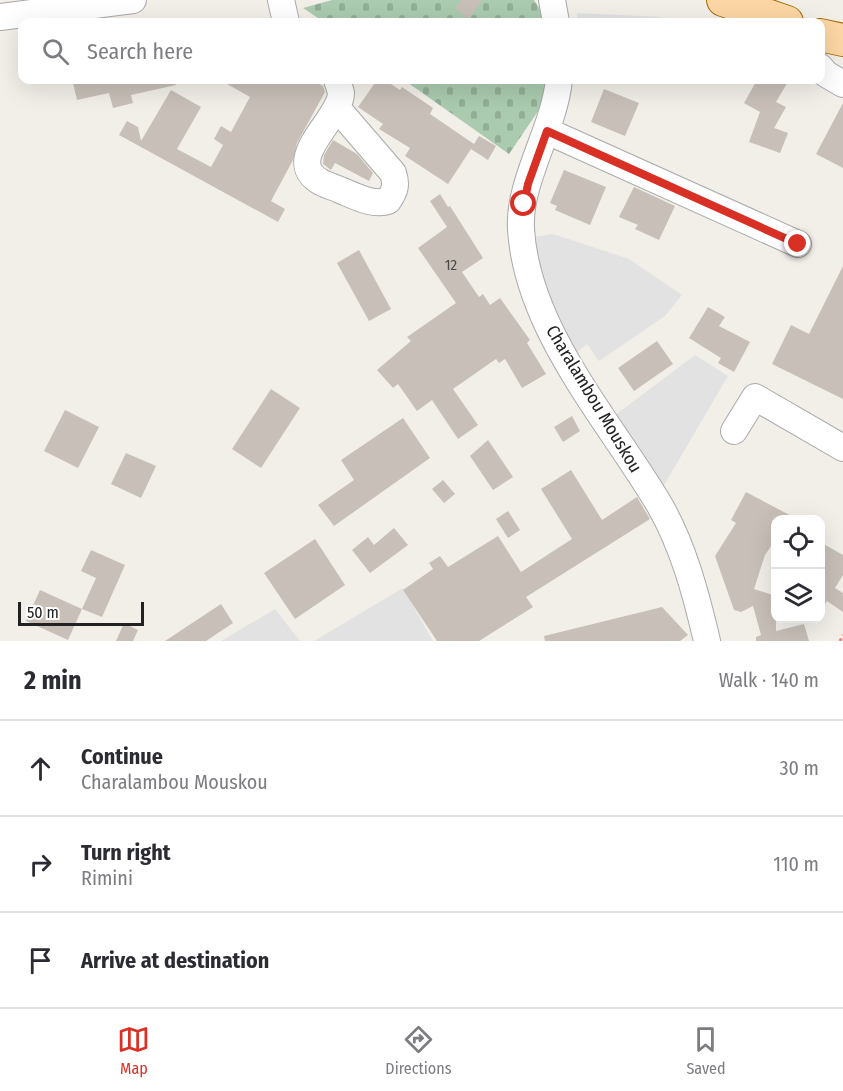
<!DOCTYPE html>
<html lang="en">
<head>
<meta charset="utf-8">
<style>
	:root { --surface:#fff; --page:#f2f2f3; --text:#2b2b33; --muted:#7c7c81; --line:#e1e1e2; --accent:#d93025 }
	body { margin:0; font-family:"Fira Sans Condensed",sans-serif; background:var(--page); color:var(--text) }
	.controls { position:absolute; right:18px; bottom:18px; display:grid; overflow:hidden; border-radius:12px; box-shadow:0 6px 24px #0002 }
	.controls button { width:54px; height:54px; display:grid; place-items:center; padding:0; border:0; border-bottom:2px solid var(--line); background:var(--surface); color:var(--text); font:30px sans-serif }
	.scale { position:absolute; left:18px; bottom:15px; width:126px; box-sizing:border-box; padding-left:6px; border:3px solid #222; border-top:0; font-size:16px; line-height:21px; white-space:nowrap; color:#222; -webkit-text-stroke:4px #fff; paint-order:stroke }
	.stop { position:absolute; width:18px; height:18px; margin:-14px; border:4px solid #d93025; border-radius:50%; background:#fff }
	.stop.end { background:#d93025; border-color:#fff; box-shadow:0 2px 6px #0008 }
	.list { margin:0; padding:0; list-style:none }
	h2 { display:flex; justify-content:space-between; align-items:center; height:78px; margin:0; padding:0 24px; font-size:26px }
	h2 small { font-size:20px; font-weight:400; color:var(--muted) }
	.list li { display:grid; grid-template-columns:39px 1fr auto; gap:18px; align-items:center; box-sizing:border-box; height:96px; padding:0 24px; border-top:2px solid var(--line) }
	.list b { display:block; font-size:22px; white-space:nowrap }
	.list p { margin:0; font-size:20px; white-space:nowrap; color:var(--muted) }
	.list em { font-size:20px; font-style:normal; color:var(--muted) }
	.icon { flex:none; width:33px; height:33px; fill:none; stroke:currentColor; stroke-width:2; stroke-linecap:round; stroke-linejoin:round }
	.map { position:relative; flex:none; width:843px; height:641px; overflow:hidden }
	.search { position:absolute; background:var(--surface); box-shadow:0 6px 24px #0002; left:18px; right:18px; top:18px; height:66px; display:flex; align-items:center; gap:15px; box-sizing:border-box; padding:0 21px; border-radius:12px; color:var(--muted); font-size:22px }
	.sheet { height:366px; background:var(--surface) }
	nav { display:flex; justify-content:space-around; align-items:center; box-sizing:border-box; height:84px; border-top:2px solid var(--line); background:var(--surface); font-size:16px; color:var(--muted) }
	nav a { display:grid; justify-items:center; gap:3px }
	nav .on { color:var(--accent) }
	.map>svg:first-child { display:block }
</style>
</head>
<body>
<div class="map">
<svg width="843" height="641" viewBox="0 0 843 641">
	<defs>
		<pattern id="cemetery-stones" width="16" height="16" patternUnits="userSpaceOnUse" patternTransform="scale(1.5)"><rect width="16" height="16" fill="#aacbaf"/><path d="M2 7V4a2 2 0 0 1 4 0v3zM10 15v-3a2 2 0 0 1 4 0v3z" fill="#92ae96"/></pattern>
	</defs>
	<rect width="100%" height="100%" fill="#f2efe9"/>
	<path fill="url(#cemetery-stones)" d="M 332,0 L 534,0 L 548,22 L 324,22 L 303,8 Z
		M 404,80 L 551,80 L 549,95 L 509,154 Z"/>
	<path fill="#e2e2e2" d="M 577,13 L 661,17 L 660,22 L 577,22 Z
		M 553,234 L 629,259 L 682,295 L 665,316 L 599,361 L 587,344 L 572,356 L 538,287 L 528,238 Z
		M 695,355 L 728,376 L 660,492 L 610,419 Z
		M 403,588 L 433,641 L 314,641 Z
		M 275,609 L 300,641 L 221,641 Z"/>
	<path fill="#c7bfb8" d="M 461,0 L 482,0 L 469,19 L 455,8 Z
		M 87,80 L 175,80 L 176,85 L 131,95 L 133,103 L 113,108 L 109,93 L 77,100 L 73,83 Z
		M 220,80 L 312,80 L 323,86 L 325,92 L 297,143 L 293,160 L 271,201 L 285,209 L 278,222 L 119,135 L 127,121 L 138,127 L 141,141 L 171,90 L 201,107 L 177,149 L 211,167 L 223,145 L 214,139 L 221,126 L 231,132 L 250,97 Z
		M 377,80 L 385,80 L 400,90 L 402,87 L 433,108 L 430,114 L 474,144 L 479,136 L 496,146 L 488,160 L 471,149 L 448,184 L 405,156 L 410,148 L 379,129 L 383,124 L 358,107 Z
		M 757,80 L 789,80 L 776,102 L 786,107 L 774,128 L 788,133 L 780,153 L 749,142 L 760,112 L 744,103 Z
		M 604,89 L 639,103 L 625,136 L 591,122 Z
		M 843,103 L 843,168 L 816,154 Z
		M 333,140 L 357,154 L 373,173 L 369,181 L 335,163 L 331,170 L 323,164 L 324,155 Z
		M 564,170 L 606,187 L 590,225 L 555,210 L 557,206 L 550,203 Z
		M 634,187 L 675,206 L 659,240 L 635,229 L 638,225 L 619,217 Z
		M 440,194 L 448,207 L 450,206 L 483,258 L 462,272 L 479,297 L 483,294 L 490,305 L 500,298 L 530,340 L 527,343 L 546,374 L 522,388 L 505,359 L 499,363 L 496,359 L 453,389 L 478,425 L 458,439 L 432,400 L 417,411 L 398,384 L 393,388 L 377,370 L 411,341 L 407,337 L 456,303 L 418,248 L 447,227 L 430,201 Z
		M 359,250 L 391,309 L 369,321 L 337,263 Z
		M 843,266 L 843,399 L 772,364 L 791,325 L 809,334 Z
		M 708,307 L 725,317 L 719,326 L 750,342 L 734,372 L 718,363 L 721,358 L 689,338 Z
		M 657,341 L 673,364 L 634,391 L 618,368 Z
		M 271,389 L 300,408 L 261,468 L 232,449 Z
		M 65,410 L 99,427 L 78,468 L 44,451 Z
		M 572,416 L 580,431 L 563,442 L 554,427 Z
		M 403,418 L 430,458 L 334,526 L 318,505 L 354,480 L 341,460 Z
		M 488,440 L 513,477 L 493,490 L 470,456 Z
		M 126,453 L 156,466 L 141,498 L 111,484 Z
		M 571,470 L 602,520 L 637,497 L 650,519 L 526,597 L 533,607 L 479,641 L 437,641 L 403,590 L 433,569 L 429,563 L 440,556 L 448,567 L 498,536 L 521,572 L 572,539 L 541,489 Z
		M 443,480 L 455,494 L 444,503 L 432,489 Z
		M 746,492 L 797,519 L 776,519 L 776,539 L 765,555 L 754,589 L 776,596 L 776,631 L 804,624 L 809,641 L 756,641 L 756,637 L 761,635 L 753,606 L 741,612 L 734,610 L 715,556 L 736,523 L 731,520 Z
		M 508,511 L 520,530 L 508,538 L 496,519 Z
		M 394,528 L 408,545 L 370,573 L 352,550 L 368,537 L 374,545 Z
		M 315,539 L 345,585 L 295,619 L 264,573 Z
		M 820,542 L 843,555 L 843,575 L 835,588 L 843,593 L 843,612 L 827,601 L 820,612 Z
		M 91,550 L 125,565 L 102,617 L 82,609 L 96,578 L 81,571 Z
		M 40,590 L 82,609 L 68,640 L 26,621 Z
		M 221,604 L 233,623 L 206,641 L 165,641 Z
		M 662,607 L 688,635 L 680,641 L 545,641 L 544,636 Z
		M 124,623 L 138,630 L 133,641 L 116,641 Z"/>
	<g fill="none" stroke-linecap="round" stroke-linejoin="round">
		<defs>
			<path id="minor" d="M 281,0 L 286,22
				M 552,0 L 556,22
				M 0,17 L 133,0
				M 820,67 L 826,74 L 843,84
				M 337,80 C 338,83 340,89 341,93 C 341,119 283,158 319,181 C 325,185 334,187 340,190 C 355,196 373,206 388,201 C 395,191 397,185 393,173 L 337,108
				M 559,80 C 554,129 518,182 521,229 C 527,330 609,420 659,504 C 683,545 696,594 707,641
				M 547,131 L 798,244
				M 734,431 L 755,397 L 843,448"/>
			<path id="major" d="M 723,0 L 787,22
				M 820,35 L 843,40"/>
		</defs>
		<use href="#minor" stroke="#a9a9a9" stroke-width="28"/>
		<use href="#major" stroke="#a06b00" stroke-width="34"/>
		<path stroke="#fa8072" stroke-width="3" stroke-dasharray="3 3" stroke-linecap="butt" d="M 840,641 L 843,635"/>
		<use href="#minor" stroke="#fff" stroke-width="26"/>
		<use href="#major" stroke="#fcd6a4" stroke-width="32"/>
	</g>
	<g fill="none" stroke-linecap="round" stroke-linejoin="round">
		<path stroke="#d93025" stroke-width="8" d="M 524,204 L 528,184 L 547,131 L 798,244"/>
	</g>
	<g text-anchor="middle" stroke-width="4.5" stroke-linejoin="round" paint-order="stroke">
		<g font-size="15" fill="#4b4948">
			<text x="451" y="270">12</text>
		</g>
		<g font-size="18" fill="#222" stroke="#fff">
			<text transform="translate(594 399) rotate(59)" y="6">Charalambou Mouskou</text>
		</g>
	</g>
</svg>
<div class="controls">
<button><svg class="icon" aria-label="locate" viewBox="0 0 24 24"><circle cx="12" cy="12" r="6"/><path d="M12 2v4M12 18v4M2 12h4M18 12h4"/></svg></button>
<button><svg class="icon" aria-label="layers" viewBox="0 0 24 24"><path d="M12 4l9 5-9 5-9-5zM3 14l9 5 9-5"/></svg></button>
</div>
<div class="scale">50 m</div>
<div class="stop" style="left:524px;top:204px"></div>
<div class="stop end" style="left:798px;top:244px"></div>
<div class="search"><svg class="icon" aria-label="search" viewBox="0 0 24 24"><circle cx="10" cy="10" r="6"/><path d="M15 15l6 6"/></svg>Search here</div>
</div>
<section class="sheet">
<h2>2 min<small>Walk · 140 m</small></h2>
<ul class="list">
<li><svg class="icon" aria-label="ahead" viewBox="0 0 24 24"><path d="M12 20V5M6 11l6-6 6 6"/></svg><div><b>Continue</b><p>Charalambou Mouskou</p></div><em>30 m</em></li>
<li><svg class="icon" aria-label="right" viewBox="0 0 24 24"><path d="M7 20v-9h11M14 6l5 5-5 5"/></svg><div><b>Turn right</b><p>Rimini</p></div><em>110 m</em></li>
<li><svg class="icon" aria-label="arrive" viewBox="0 0 24 24"><path d="M6 21V4h12l-3 4 3 4H6"/></svg><div><b>Arrive at destination</b></div></li>
</ul>
</section>
<nav>
<a class="on"><svg class="icon" aria-label="map" viewBox="0 0 24 24"><path d="M3 6l6-2 6 2 6-2v14l-6 2-6-2-6 2zM9 4v14M15 6v14"/></svg>Map</a>
<a><svg class="icon" aria-label="directions" viewBox="0 0 24 24"><path d="M12 3l9 9-9 9-9-9zM9 14v-3h6M13 9l2 2-2 2"/></svg>Directions</a>
<a><svg class="icon" aria-label="saved" viewBox="0 0 24 24"><path d="M7 4h10v16l-5-4-5 4z"/></svg>Saved</a>
</nav>
</body>
</html>
